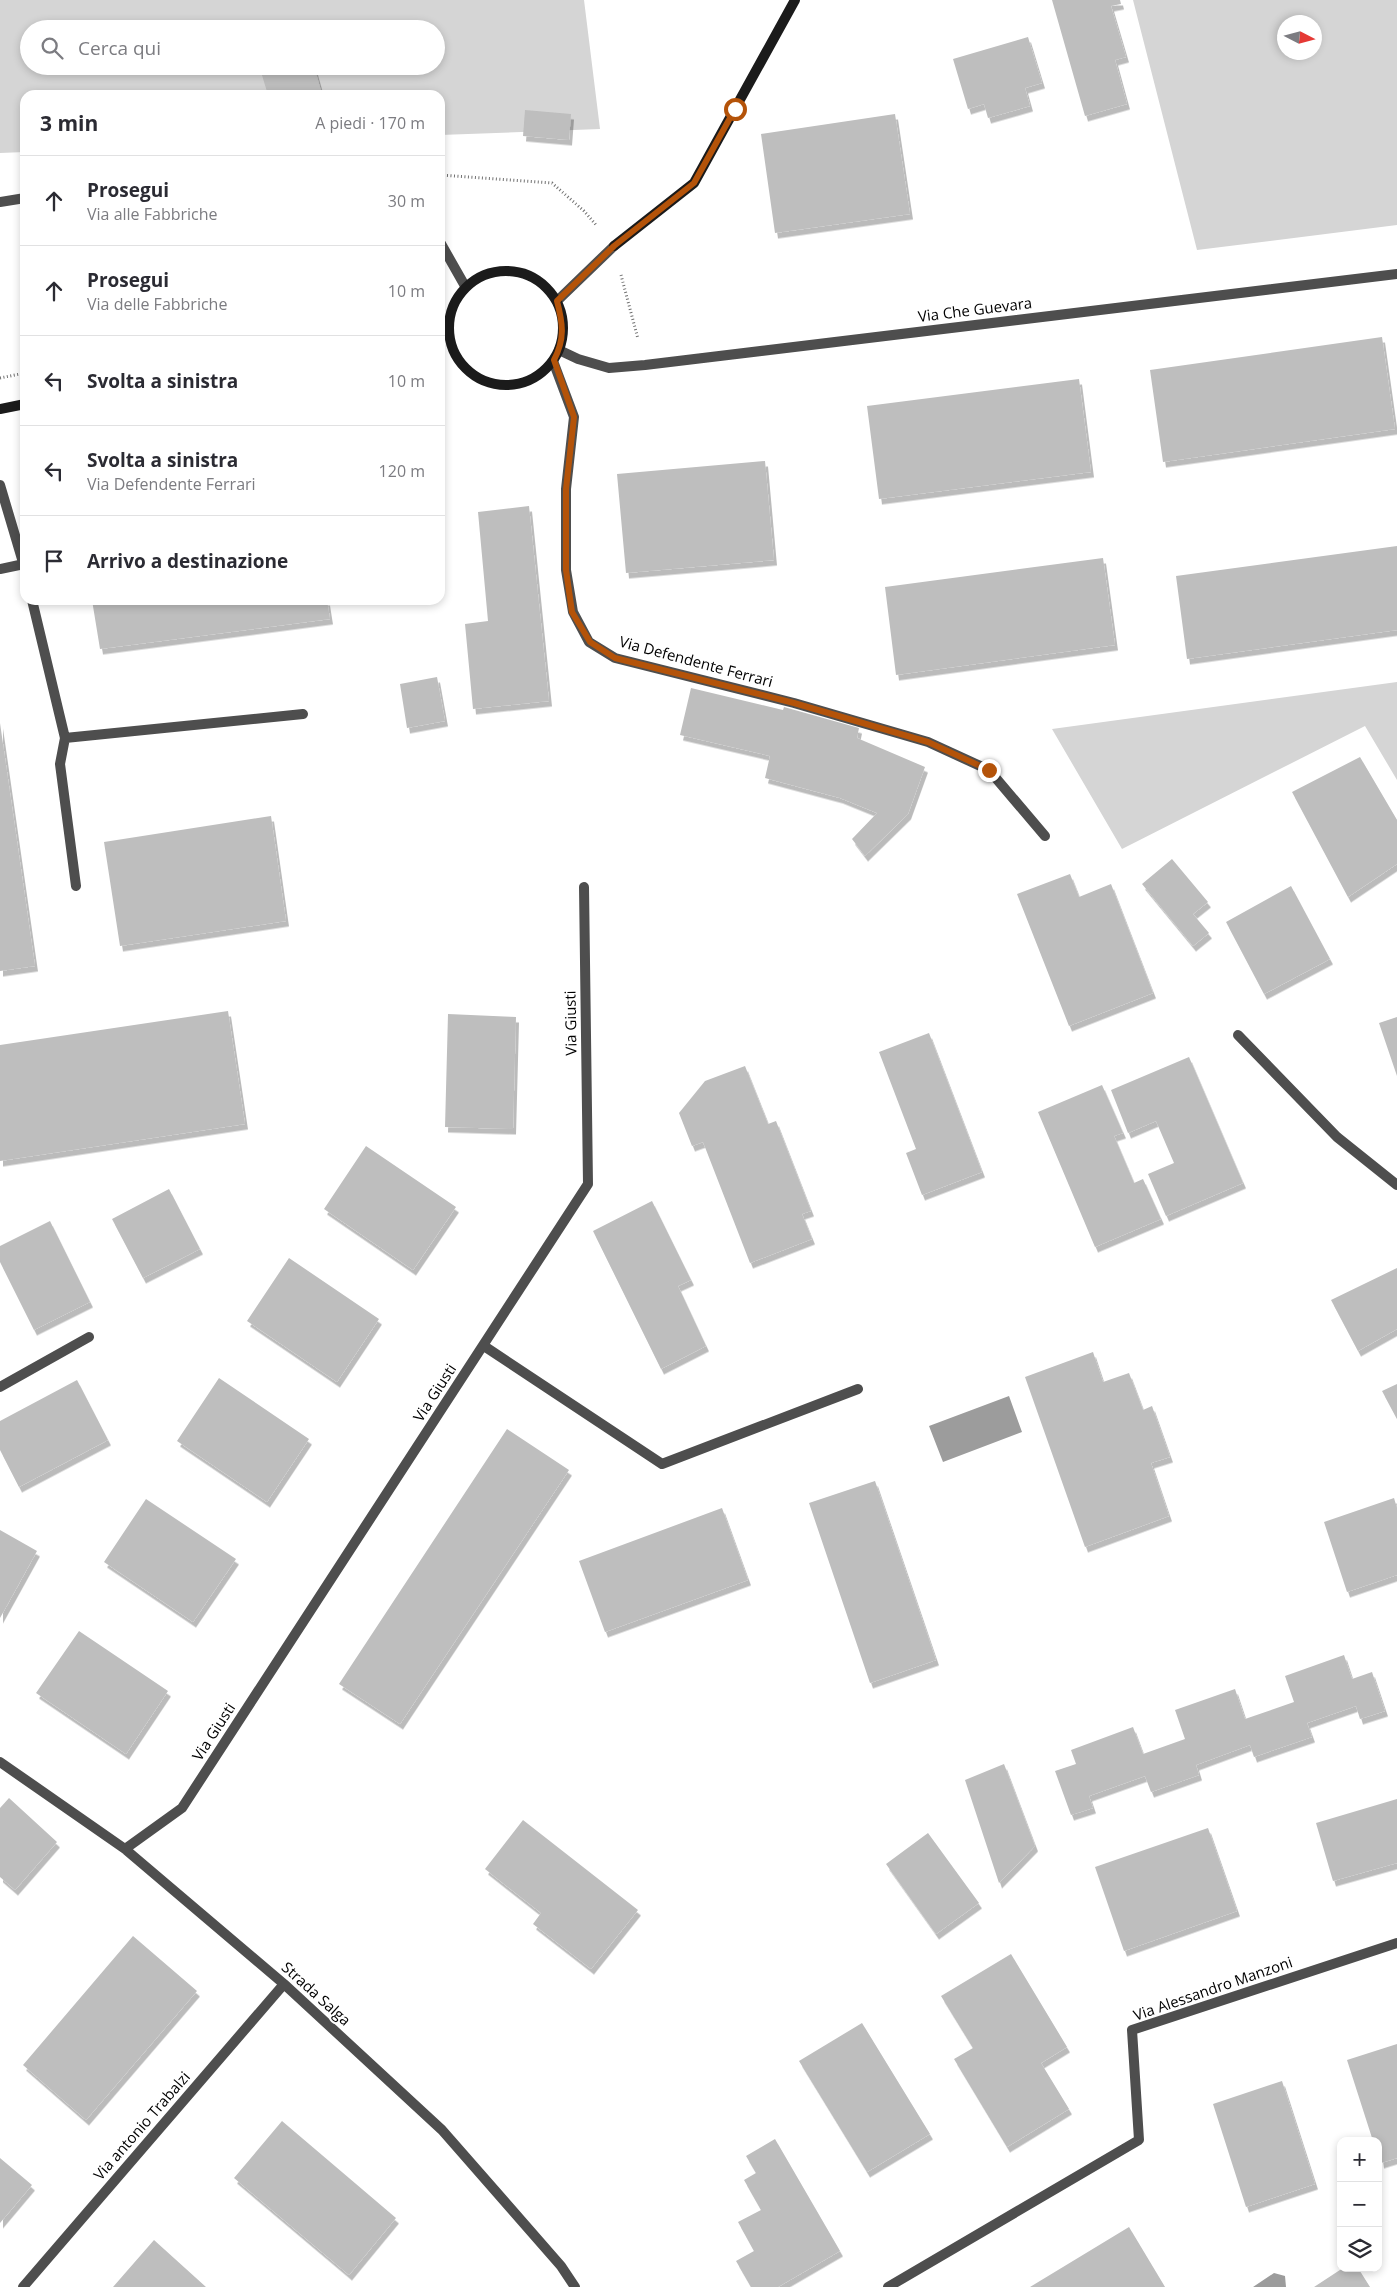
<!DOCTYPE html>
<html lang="it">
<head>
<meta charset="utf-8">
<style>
	:root { --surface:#fff; --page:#f7f7f7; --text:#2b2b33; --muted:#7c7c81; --line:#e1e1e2 }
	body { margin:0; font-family:"Open Sans",sans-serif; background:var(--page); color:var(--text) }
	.controls { position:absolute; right:15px; bottom:15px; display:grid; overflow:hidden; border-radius:10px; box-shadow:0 2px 8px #0003 }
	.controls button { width:45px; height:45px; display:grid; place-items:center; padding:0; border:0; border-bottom:1px solid var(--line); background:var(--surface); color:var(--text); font:25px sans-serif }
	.compass { position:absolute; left:1277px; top:15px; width:45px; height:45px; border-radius:50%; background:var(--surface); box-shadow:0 2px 8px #0003; rotate:96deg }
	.stop { position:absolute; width:15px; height:15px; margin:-11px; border:4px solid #b45309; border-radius:50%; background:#fff }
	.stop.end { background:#b45309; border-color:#fff; box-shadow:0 1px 5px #0008 }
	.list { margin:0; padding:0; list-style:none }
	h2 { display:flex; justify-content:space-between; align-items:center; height:65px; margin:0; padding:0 20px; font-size:21px }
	h2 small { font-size:16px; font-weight:400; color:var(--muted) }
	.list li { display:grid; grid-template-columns:32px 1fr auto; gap:15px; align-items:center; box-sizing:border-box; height:90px; padding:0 20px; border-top:1px solid var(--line) }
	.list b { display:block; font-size:19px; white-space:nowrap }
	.list p { margin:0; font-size:16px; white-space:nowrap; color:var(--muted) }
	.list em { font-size:16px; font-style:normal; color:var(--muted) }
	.icon { flex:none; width:28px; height:28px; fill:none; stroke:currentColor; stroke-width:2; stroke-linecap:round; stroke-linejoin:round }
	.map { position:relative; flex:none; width:1397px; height:2287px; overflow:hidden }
	.search { position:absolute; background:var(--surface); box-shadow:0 2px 8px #0003; left:20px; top:20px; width:425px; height:55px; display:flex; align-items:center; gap:12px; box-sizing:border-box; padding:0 18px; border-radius:28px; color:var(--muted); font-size:19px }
	.panel { position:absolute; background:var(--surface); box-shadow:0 2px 8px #0003; left:20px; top:90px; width:425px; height:515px; border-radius:15px }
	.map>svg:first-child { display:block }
</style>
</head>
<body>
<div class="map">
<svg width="1397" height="2287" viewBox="0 0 1397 2287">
	<defs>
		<filter id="shadow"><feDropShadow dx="3" dy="5.5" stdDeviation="0" flood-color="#0004"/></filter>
	</defs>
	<rect width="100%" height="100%" fill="#fff"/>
	<path fill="#d5d5d5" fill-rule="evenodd" d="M 0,0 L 584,0 L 600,129 L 440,135 L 440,95 L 25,95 L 25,152 L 0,153 ZM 29,29 L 436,29 L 436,66 L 29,66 Z
		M 1133,0 L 1397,0 L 1397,225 L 1197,250 ZM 1314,22 L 1314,52 L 1284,52 L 1284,22 Z
		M 1397,682 L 1397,780 L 1365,726 L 1122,849 L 1052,729 Z"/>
	<path fill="#9c9c9c" d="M 1009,1396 L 1022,1432 L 943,1462 L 929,1426 Z
		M 1274,2273 L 1285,2276 L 1286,2287 L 1253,2287 Z"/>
	<path fill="#bebebe" filter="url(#shadow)" d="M 1052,0 L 1120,0 L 1121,4 L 1111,6 L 1126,57 L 1115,60 L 1127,104 L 1085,116 Z
		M 1028,37 L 1042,83 L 1025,88 L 1030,106 L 988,118 L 984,104 L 968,109 L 953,59 Z
		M 280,66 L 314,66 L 321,91 L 307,95 L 268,95 L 261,72 Z
		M 525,110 L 571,114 L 569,140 L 523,136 Z
		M 895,114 L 910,214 L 775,233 L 761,134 Z
		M 1382,337 L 1395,429 L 1163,462 L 1150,370 Z
		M 1079,379 L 1091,472 L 879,499 L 867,406 Z
		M 765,461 L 774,560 L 626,573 L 617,474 Z
		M 529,506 L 549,701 L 473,709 L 465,624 L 488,621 L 478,512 Z
		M 1397,546 L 1397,630 L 1187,659 L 1176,576 Z
		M 1103,558 L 1115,645 L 896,675 L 885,587 Z
		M 92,600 L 327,600 L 330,619 L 100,649 Z
		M 437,677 L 445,721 L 407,728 L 400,684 Z
		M 691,688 L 783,710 L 784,707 L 859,728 L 857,738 L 925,767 L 908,814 L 865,856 L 852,839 L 877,813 L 840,798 L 765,778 L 770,756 L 680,735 Z
		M 0,723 L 35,966 L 0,971 Z
		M 1360,757 L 1397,820 L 1397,864 L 1348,897 L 1292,792 Z
		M 271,816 L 286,921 L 120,946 L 104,842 Z
		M 1172,859 L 1208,902 L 1193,914 L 1209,933 L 1193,946 L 1142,884 Z
		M 1070,874 L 1079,897 L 1111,884 L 1153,993 L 1069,1026 L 1017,894 Z
		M 1291,886 L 1330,959 L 1264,994 L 1226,922 Z
		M 228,1011 L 245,1124 L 0,1161 L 0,1045 Z
		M 448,1014 L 516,1017 L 513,1129 L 445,1127 Z
		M 1397,1017 L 1397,1076 L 1379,1023 Z
		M 929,1033 L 982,1172 L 922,1195 L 906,1153 L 916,1149 L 879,1052 Z
		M 1189,1057 L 1243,1183 L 1166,1216 L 1148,1174 L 1174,1163 L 1156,1121 L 1128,1133 L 1111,1090 Z
		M 745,1066 L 768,1124 L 776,1121 L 811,1211 L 802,1214 L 812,1239 L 750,1263 L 703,1142 L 692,1146 L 679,1113 L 705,1081 Z
		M 1102,1085 L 1123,1133 L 1114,1136 L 1134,1183 L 1143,1179 L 1161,1219 L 1095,1247 L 1038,1112 Z
		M 366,1146 L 456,1207 L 413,1270 L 324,1209 Z
		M 169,1189 L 200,1249 L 143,1278 L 112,1219 Z
		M 652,1201 L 691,1280 L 678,1286 L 706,1346 L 661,1369 L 593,1231 Z
		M 50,1221 L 90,1302 L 34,1330 L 0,1262 L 0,1246 Z
		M 289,1258 L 379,1319 L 337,1382 L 247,1321 Z
		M 1397,1268 L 1397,1329 L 1358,1351 L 1331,1300 Z
		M 1093,1352 L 1103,1382 L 1129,1373 L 1143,1410 L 1152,1406 L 1170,1457 L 1151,1463 L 1169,1516 L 1085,1547 L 1025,1377 Z
		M 219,1378 L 309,1439 L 267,1502 L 177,1441 Z
		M 77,1380 L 108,1440 L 19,1487 L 0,1450 L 0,1421 Z
		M 1397,1384 L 1397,1419 L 1382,1391 Z
		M 507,1429 L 569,1470 L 400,1724 L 339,1684 Z
		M 875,1481 L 936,1660 L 870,1683 L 809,1503 Z
		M 1394,1498 L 1397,1508 L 1397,1575 L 1347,1592 L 1324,1522 Z
		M 146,1499 L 236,1559 L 193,1622 L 104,1562 Z
		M 722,1508 L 748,1580 L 605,1632 L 579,1561 Z
		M 0,1530 L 37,1551 L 0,1618 Z
		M 79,1631 L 168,1691 L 126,1754 L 36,1693 Z
		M 1344,1655 L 1352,1679 L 1372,1672 L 1385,1711 L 1360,1719 L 1356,1706 L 1307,1723 L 1312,1737 L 1254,1757 L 1250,1745 L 1196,1765 L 1199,1775 L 1151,1792 L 1145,1776 L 1089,1796 L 1093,1808 L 1071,1815 L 1055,1771 L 1076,1764 L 1071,1750 L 1133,1727 L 1143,1754 L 1185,1739 L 1175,1710 L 1235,1689 L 1245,1719 L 1294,1702 L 1285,1676 Z
		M 1004,1764 L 1035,1846 L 999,1883 L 965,1780 Z
		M 9,1798 L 57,1842 L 15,1890 L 0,1877 L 0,1808 Z
		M 1397,1799 L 1397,1863 L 1333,1881 L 1316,1823 Z
		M 523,1820 L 638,1910 L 591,1969 L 533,1924 L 541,1913 L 485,1869 Z
		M 1208,1828 L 1237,1911 L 1124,1951 L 1095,1867 Z
		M 928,1833 L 979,1903 L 936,1934 L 886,1864 Z
		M 133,1936 L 197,1991 L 86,2120 L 23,2065 Z
		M 1011,1954 L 1067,2047 L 1041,2063 L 1069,2109 L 1007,2147 L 954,2059 L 973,2048 L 941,1996 Z
		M 862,2023 L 930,2134 L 867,2172 L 799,2061 Z
		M 1397,2044 L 1397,2158 L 1381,2163 L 1378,2141 L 1373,2141 L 1347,2060 Z
		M 1282,2081 L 1315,2184 L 1246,2207 L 1213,2104 Z
		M 282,2121 L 396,2218 L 349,2275 L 234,2178 Z
		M 775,2139 L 840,2251 L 778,2287 L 751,2287 L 736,2261 L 754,2251 L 738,2222 L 761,2210 L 744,2180 L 756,2173 L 746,2156 Z
		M 0,2158 L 32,2185 L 0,2223 Z
		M 1129,2227 L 1165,2287 L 1030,2287 Z
		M 154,2240 L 206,2287 L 113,2287 Z
		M 1343,2268 L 1358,2268 L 1370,2287 L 1314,2287 Z"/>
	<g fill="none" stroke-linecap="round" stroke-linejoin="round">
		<path stroke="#707070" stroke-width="3" stroke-dasharray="1 2.5" stroke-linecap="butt" d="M 440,175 L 552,183 L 584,211 L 597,226
			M 621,275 L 638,339
			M 0,378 L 25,373"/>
		<path stroke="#4e4e4e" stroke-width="10" d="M 0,202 L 25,198
			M 440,242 L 465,286
			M 0,569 L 24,564"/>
		<path stroke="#4e4e4e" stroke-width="10" d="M 557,301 L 614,246
			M 559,350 L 578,359 L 609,368 L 645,365 L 1397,274
			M 553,361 L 574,417 L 566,489 L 566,570 L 573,612 L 589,642 L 615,658 L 794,703 L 928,742 L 989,770 L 1045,836
			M 0,485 L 25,569
			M 32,600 L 65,738 L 60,764 L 76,886
			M 65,738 L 303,714
			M 1238,1035 L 1337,1137 L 1397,1185
			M 484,1346 L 662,1464 L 858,1389
			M 0,1387 L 89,1337
			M 0,1762 L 125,1849 L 284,1984 L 442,2130 L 561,2266 L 575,2287
			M 125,1849 L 182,1808 L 588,1184 L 584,887
			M 23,2287 L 284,1984
			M 888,2287 L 1139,2140 L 1132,2030 L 1397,1943"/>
		<path stroke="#1b1b1b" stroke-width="10" d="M 614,246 L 694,183 L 795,0
			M449 328a57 57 0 1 1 114 0a57 57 0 1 1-114 0Z
			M 0,409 L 25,404"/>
	</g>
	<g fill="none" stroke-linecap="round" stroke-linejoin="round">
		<path stroke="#b45309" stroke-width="6" d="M 735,109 L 694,183 L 614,246 L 557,301 C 563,324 565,339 554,360 L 574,417 L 566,489 L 566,570 L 572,612 L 590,642 L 615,658 L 794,703 L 928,742 L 989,770"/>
	</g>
	<g text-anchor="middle" stroke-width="4" stroke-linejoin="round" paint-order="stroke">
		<g font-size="15" fill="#000" stroke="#fff">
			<text transform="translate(975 310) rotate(-7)" y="5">Via Che Guevara</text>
			<text transform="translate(696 662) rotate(15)" y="5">Via Defendente Ferrari</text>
			<text transform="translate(571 1023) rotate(-91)" y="5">Via Giusti</text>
			<text transform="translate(435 1393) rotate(-57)" y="5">Via Giusti</text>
			<text transform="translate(214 1732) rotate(-57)" y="5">Via Giusti</text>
			<text transform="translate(1213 1989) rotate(-19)" y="5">Via Alessandro Manzoni</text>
			<text transform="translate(316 1994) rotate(42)" y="5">Strada Salga</text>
			<text transform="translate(142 2126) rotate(-49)" y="5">Via antonio Trabalzi</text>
		</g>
	</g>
</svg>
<div class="controls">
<button>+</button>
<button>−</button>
<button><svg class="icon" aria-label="layers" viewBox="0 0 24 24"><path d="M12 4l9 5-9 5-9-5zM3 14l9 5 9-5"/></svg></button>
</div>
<svg class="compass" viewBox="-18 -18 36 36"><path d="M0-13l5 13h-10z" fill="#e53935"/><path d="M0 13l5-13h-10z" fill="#7c7c81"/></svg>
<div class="stop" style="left:735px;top:109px"></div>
<div class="stop end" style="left:989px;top:770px"></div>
<div class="search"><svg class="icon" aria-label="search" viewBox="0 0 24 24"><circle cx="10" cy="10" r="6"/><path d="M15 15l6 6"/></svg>Cerca qui</div>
<section class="panel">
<h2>3 min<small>A piedi · 170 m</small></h2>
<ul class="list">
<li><svg class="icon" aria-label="ahead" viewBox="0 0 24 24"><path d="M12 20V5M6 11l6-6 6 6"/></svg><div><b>Prosegui</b><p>Via alle Fabbriche</p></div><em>30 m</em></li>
<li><svg class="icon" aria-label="ahead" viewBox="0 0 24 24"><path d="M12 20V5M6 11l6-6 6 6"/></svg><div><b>Prosegui</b><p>Via delle Fabbriche</p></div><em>10 m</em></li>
<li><svg class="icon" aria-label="left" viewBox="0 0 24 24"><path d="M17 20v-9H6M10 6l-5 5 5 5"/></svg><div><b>Svolta a sinistra</b></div><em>10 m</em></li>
<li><svg class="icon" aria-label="left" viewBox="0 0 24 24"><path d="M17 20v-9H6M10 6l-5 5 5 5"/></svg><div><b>Svolta a sinistra</b><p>Via Defendente Ferrari</p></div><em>120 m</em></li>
<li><svg class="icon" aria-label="arrive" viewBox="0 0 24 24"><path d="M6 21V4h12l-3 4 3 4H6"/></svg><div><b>Arrivo a destinazione</b></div></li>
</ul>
</section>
</div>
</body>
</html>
